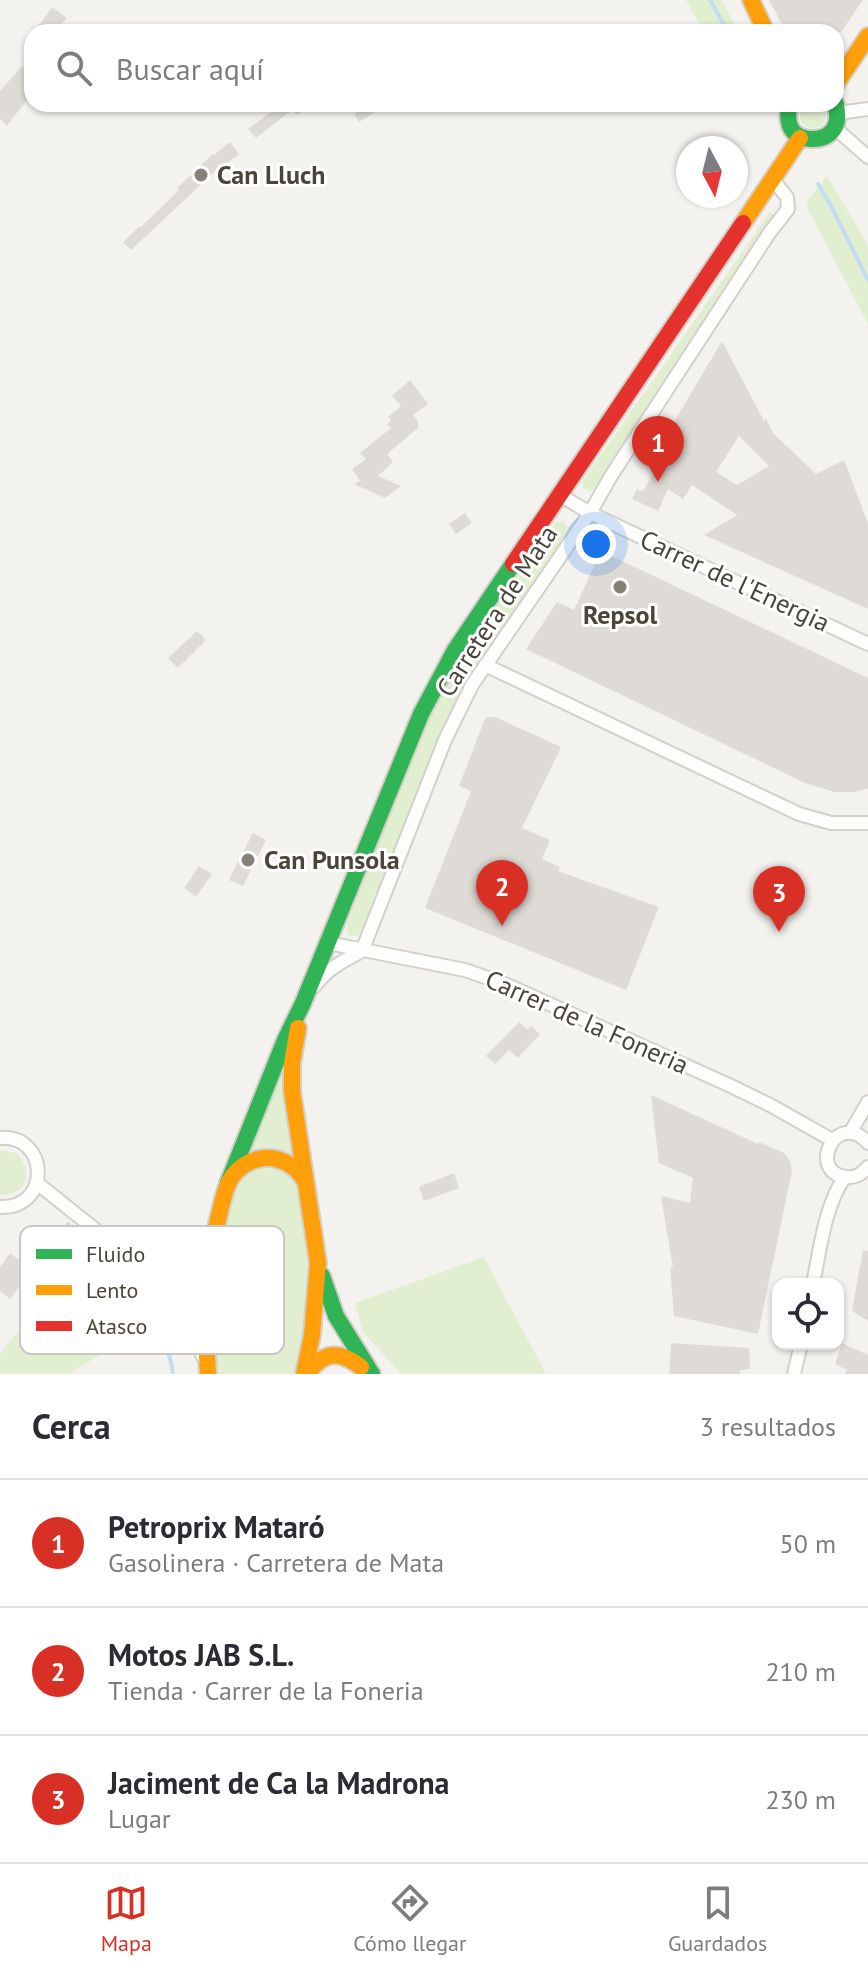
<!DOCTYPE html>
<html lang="es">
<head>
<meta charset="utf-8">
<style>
	:root { --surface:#fff; --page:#f7f7f7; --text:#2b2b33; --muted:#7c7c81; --line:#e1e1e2; --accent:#d93025 }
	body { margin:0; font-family:"PT Sans",sans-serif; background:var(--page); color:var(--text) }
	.controls { position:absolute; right:24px; bottom:24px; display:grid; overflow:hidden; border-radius:16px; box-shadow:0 2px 6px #0004 }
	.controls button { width:72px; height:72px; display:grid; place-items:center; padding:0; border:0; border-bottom:2px solid var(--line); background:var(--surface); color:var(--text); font:40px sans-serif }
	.compass { position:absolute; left:676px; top:136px; width:72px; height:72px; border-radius:50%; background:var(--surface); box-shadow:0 2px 6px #0004; rotate:173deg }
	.you { position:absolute; left:596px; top:544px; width:28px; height:28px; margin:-20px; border:6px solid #fff; border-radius:50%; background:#1a73e8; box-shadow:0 0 0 12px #1a73e833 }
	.badge { display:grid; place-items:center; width:52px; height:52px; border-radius:50%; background:var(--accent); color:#fff; font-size:26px; font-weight:700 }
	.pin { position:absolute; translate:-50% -66px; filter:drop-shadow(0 2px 4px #0008) }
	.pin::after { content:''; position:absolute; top:42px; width:28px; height:24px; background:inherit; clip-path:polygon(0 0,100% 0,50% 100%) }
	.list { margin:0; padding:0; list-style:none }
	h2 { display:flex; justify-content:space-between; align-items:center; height:104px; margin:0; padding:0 32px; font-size:34px }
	h2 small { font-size:26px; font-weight:400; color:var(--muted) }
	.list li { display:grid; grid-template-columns:52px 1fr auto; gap:24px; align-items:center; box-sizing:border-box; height:128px; padding:0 32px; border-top:2px solid var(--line) }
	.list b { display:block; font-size:30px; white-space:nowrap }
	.list p { margin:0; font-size:26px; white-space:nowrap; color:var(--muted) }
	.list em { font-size:26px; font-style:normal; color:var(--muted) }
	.icon { flex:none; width:44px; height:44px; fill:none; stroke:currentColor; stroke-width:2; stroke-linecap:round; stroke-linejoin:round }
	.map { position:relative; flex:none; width:868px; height:1374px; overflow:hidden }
	.search { position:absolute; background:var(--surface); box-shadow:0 2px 6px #0004; left:24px; right:24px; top:24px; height:88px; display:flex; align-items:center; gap:20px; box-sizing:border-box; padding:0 28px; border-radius:24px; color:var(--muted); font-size:30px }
	.sheet { height:488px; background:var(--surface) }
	nav { display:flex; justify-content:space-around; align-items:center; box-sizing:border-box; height:112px; border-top:2px solid var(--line); background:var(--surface); font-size:22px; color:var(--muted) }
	nav a { display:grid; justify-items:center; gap:4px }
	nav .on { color:var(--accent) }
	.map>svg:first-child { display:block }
</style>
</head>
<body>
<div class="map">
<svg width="868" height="1374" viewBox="0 0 868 1374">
	<rect width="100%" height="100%" fill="#f4f2ee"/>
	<path fill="#e1eecf" d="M 686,0 L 721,0 L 739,32 L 704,32 Z
		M800 115a13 13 0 1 1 26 0a13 13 0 1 1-26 0Z
		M 827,176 L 868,245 L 868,324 L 808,210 L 807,201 Z
		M 770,212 L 776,217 L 658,396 L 596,488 L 590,491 L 584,489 L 582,482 Z
		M 556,522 L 563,522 L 567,526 L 566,533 L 563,540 C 523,603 475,661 443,728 L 363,932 L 357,936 L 351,936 L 347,933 L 347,925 L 354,904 L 433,709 L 458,663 L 496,604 Z
		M 286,1057 L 296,1158 C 276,1149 268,1149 247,1153 Z
		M 0,1150 L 16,1153 C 35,1171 26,1196 0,1195 Z
		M 263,1164 L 285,1169 L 302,1187 L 307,1214 L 312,1287 L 298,1374 L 214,1374 L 212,1348 L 215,1267 L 234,1187 L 241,1175 L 251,1169 Z
		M 484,1257 L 546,1374 L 401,1374 L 363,1332 L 355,1303 Z
		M 59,1280 C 83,1299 98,1320 114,1346 L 69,1374 L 0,1374 L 0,1354 Z"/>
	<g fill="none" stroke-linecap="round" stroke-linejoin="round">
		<path stroke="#c0ddf1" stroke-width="4" d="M 710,0 L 728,32
			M 818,184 L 831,206 L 868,280
			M 68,1224 C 105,1264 167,1317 173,1374"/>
	</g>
	<path fill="#dedbd6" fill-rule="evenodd" d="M 769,0 L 863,0 L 841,32 L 786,32 Z
		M 52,7 L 67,18 L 61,25 L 70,32 L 34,32 Z
		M 22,66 L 32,74 L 32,93 L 7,126 L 0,119 L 0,91 Z
		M 282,104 L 311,104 L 297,115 L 292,110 L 256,138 L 248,129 Z
		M 369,104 L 388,104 L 359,122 L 354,114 Z
		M 230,142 L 239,154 L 225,165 L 224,163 L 131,250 L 123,242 L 139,227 L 140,228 L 179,190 L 177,188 L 213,154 L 214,155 Z
		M 722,341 L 764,421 L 766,418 L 773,433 L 816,474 L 844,460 L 868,523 L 868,609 L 704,535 L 737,515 L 692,485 L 683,499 L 668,489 L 658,511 L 632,499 L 637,489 L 642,492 L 660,464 L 655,462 L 676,430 L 671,427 ZM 739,436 L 769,466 L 737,485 L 716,472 Z
		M 410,380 L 428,404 L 413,415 L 418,422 L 418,428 L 387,454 L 393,462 L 378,476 L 401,486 L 385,498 L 354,484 L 360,481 L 352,469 L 366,459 L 360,453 L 391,428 L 387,424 L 391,420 L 388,417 L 401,406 L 392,396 Z
		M 465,513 L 472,523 L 456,534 L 449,524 Z
		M 601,551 L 868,678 L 868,788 L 855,792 L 835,792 L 805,783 L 526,649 L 557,602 L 574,610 Z
		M 197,631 L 206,640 L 178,668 L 168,658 Z
		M 487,717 L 495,717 L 561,747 L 522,828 L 550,840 L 542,859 L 560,867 L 558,871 L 659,907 L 626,990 L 425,908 L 471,791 L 459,786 L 484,721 Z
		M 253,833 L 266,840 L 243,886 L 229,880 Z
		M 199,866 L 212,874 L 196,897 L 184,888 Z
		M 519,1022 L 528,1030 L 531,1026 L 540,1034 L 518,1058 L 509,1050 L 495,1064 L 486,1056 Z
		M 651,1095 L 758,1144 L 759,1142 L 784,1153 L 790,1161 L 792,1171 L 758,1334 L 674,1316 L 670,1267 L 673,1268 L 661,1196 L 690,1203 L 693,1178 L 659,1163 Z
		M 454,1173 L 459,1188 L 424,1201 L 419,1187 Z
		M 863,1250 L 868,1251 L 868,1321 L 852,1311 Z
		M 10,1253 L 32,1270 L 10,1299 L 0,1291 L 0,1267 Z
		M 671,1343 L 749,1348 L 750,1369 L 740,1370 L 740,1374 L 669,1374 Z
		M 842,1343 L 868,1355 L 868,1374 L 845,1374 L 847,1370 L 835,1364 Z"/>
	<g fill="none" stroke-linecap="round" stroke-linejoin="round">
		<defs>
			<path id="street" d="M 838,113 L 868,109
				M 835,128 L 868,157
				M 560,495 L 590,513 L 868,644
				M 485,665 L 799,814 L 831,823 L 868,823
				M 328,943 L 465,970 L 505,984 L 731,1086 L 770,1105 L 832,1140
				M 315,986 C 326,969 345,960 362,951 L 445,740 L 472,685 L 590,513 L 611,476 L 676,376 L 770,232 L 788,209 L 787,197 L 773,180
				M 850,1133 L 868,1102
				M 0,1138 C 49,1134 52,1209 0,1207
				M 868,1143 C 837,1108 806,1172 846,1177 C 856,1178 862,1174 868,1167
				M 37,1183 L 117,1247 L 171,1298 L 189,1324 L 203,1357
				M 130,1254 C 138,1258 146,1264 153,1266 C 179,1275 199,1256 212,1236
				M 813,1284 C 820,1250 825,1204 845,1177
				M 794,1374 L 801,1344"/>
			<path id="fast" d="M 789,104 C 788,113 787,122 792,130 C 801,142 824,142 833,130 C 839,122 837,113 836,104
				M 228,1183 L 285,1040 L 303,1003 L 421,714 L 455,650 L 513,564
				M 322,1276 L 336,1316 L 372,1374"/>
			<path id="slow" d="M 751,0 L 766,32
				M 836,84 L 868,36
				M 743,223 L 800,138
				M 298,1028 L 292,1063 L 292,1091 L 318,1263 L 312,1335 L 304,1374
				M 208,1374 C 204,1320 206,1268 219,1215 C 222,1204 224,1191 230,1180 C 237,1168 250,1159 265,1158 C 282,1157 297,1167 305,1181
				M 307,1374 C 324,1351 338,1350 361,1367"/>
			<path id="jam" d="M 513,564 L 743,223"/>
		</defs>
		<use href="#street" stroke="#d2d0cb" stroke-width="16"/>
		<use href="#fast" stroke="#d3cfc5" stroke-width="20"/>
		<use href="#slow" stroke="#d3cfc5" stroke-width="20"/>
		<use href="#jam" stroke="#d3cfc5" stroke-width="20"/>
		<use href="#street" stroke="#fdfdfc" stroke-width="12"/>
		<use href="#fast" stroke="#30b455" stroke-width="16"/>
		<use href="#slow" stroke="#ff9f0a" stroke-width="16"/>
		<use href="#jam" stroke="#e5322d" stroke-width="16"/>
	</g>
	<g fill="#868178" stroke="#fff" stroke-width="3">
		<circle cx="201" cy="175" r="8"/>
		<circle cx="620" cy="587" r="8"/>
		<circle cx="248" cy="860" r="8"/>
	</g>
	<g text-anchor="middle" stroke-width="6" stroke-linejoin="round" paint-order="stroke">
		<g font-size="26" font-weight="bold" fill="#4b4439" stroke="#fff" text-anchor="start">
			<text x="217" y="184">Can Lluch</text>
			<text x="620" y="624" text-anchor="middle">Repsol</text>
			<text x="264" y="869">Can Punsola</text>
		</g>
		<g font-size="26" fill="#4b4439" stroke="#fff">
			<text transform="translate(735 581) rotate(25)" y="9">Carrer de l'Energia</text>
			<text transform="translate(497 611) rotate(-57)" y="9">Carretera de Mata</text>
			<text transform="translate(587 1022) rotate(24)" y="9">Carrer de la Foneria</text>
		</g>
	</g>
	<rect x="20" y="1226" width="264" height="128" rx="12" fill="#fff" stroke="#c9c7c4" stroke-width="2"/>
	<rect x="36" y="1249" width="36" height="10" fill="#30b455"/>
	<rect x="36" y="1285" width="36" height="10" fill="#ff9f0a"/>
	<rect x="36" y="1321" width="36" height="10" fill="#e5322d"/>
	<g font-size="22" fill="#4b4439">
		<text x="86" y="1262">Fluido</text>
		<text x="86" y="1298">Lento</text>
		<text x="86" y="1334">Atasco</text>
	</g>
</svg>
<div class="controls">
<button><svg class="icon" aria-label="locate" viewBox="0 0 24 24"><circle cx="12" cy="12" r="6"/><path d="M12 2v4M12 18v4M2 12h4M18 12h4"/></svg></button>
</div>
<svg class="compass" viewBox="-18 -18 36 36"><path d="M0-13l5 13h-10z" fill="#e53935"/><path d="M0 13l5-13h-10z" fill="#7c7c81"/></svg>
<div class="you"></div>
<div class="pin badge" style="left:658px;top:482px">1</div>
<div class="pin badge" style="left:502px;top:926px">2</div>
<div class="pin badge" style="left:779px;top:932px">3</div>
<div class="search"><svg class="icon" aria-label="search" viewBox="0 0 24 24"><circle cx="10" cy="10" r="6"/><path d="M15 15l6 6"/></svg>Buscar aquí</div>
</div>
<section class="sheet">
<h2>Cerca<small>3 resultados</small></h2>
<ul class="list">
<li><span class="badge">1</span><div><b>Petroprix Mataró</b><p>Gasolinera · Carretera de Mata</p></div><em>50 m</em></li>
<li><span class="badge">2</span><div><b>Motos JAB S.L.</b><p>Tienda · Carrer de la Foneria</p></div><em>210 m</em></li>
<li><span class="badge">3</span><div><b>Jaciment de Ca la Madrona</b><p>Lugar</p></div><em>230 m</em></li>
</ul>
</section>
<nav>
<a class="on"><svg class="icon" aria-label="map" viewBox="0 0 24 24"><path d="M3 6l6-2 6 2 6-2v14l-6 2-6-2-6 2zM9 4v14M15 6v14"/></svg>Mapa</a>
<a><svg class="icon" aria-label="directions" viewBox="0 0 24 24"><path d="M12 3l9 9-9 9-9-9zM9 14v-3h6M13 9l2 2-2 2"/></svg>Cómo llegar</a>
<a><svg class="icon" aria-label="saved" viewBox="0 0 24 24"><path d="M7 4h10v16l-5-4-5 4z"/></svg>Guardados</a>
</nav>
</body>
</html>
